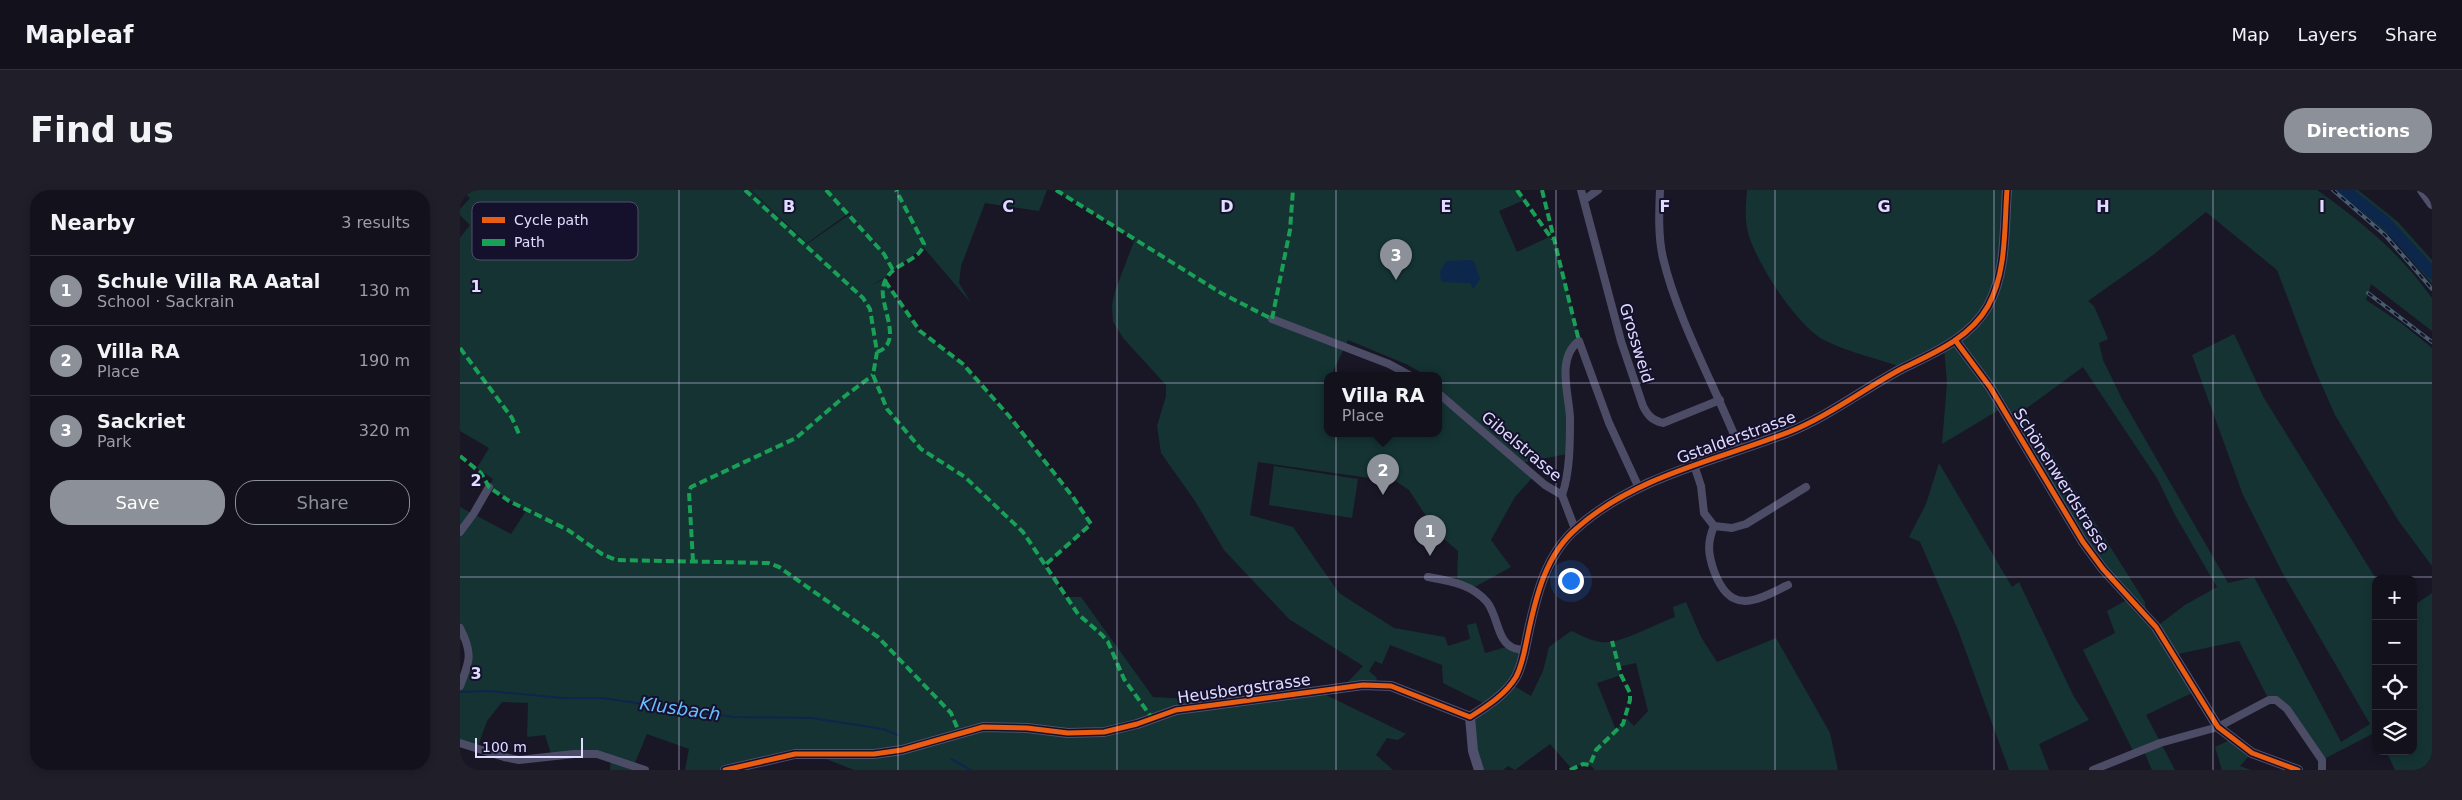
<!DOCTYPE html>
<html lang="en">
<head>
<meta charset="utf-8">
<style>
	:root { --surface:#13111c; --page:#201f29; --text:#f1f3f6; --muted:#9d9da3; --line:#32313b; --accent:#8c9099 }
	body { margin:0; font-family:"DejaVu Sans",sans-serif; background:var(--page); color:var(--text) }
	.controls { position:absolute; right:15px; bottom:15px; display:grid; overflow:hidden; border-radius:10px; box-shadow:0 2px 8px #0003 }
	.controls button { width:45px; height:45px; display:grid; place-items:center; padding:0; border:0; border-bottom:1px solid var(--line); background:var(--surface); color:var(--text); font:25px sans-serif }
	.scale { position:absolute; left:15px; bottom:12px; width:108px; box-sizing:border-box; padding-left:5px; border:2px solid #e0dcff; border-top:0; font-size:14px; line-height:18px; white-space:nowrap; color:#e0dcff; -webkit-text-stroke:4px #15112c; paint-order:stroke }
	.you { position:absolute; left:1110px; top:390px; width:18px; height:18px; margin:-12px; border:4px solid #fff; border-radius:50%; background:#1a73e8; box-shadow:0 0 0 8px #1a73e833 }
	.badge { display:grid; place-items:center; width:32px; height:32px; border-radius:50%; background:var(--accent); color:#fff; font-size:16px; font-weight:700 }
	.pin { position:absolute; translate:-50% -41px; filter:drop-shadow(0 1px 2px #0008) }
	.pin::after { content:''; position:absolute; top:26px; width:18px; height:15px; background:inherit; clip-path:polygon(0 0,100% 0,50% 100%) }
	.popup { position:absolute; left:864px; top:182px; width:118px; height:65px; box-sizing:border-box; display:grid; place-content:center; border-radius:10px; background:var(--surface); filter:drop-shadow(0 1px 4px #0005); font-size:16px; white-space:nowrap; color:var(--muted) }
	.popup b { font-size:19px; color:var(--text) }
	.popup::after { content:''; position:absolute; left:50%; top:100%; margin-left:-10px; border:10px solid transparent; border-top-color:var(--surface) }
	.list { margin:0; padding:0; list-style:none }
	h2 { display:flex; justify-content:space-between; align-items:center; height:65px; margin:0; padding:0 20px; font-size:21px }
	h2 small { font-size:16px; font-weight:400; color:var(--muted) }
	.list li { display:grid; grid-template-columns:32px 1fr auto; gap:15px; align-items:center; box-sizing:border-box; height:70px; padding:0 20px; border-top:1px solid var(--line) }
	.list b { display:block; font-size:19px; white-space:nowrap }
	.list p { margin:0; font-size:16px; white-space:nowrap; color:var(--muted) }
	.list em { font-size:16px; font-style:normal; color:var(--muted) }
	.actions { display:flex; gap:10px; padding:15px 20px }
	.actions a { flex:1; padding:11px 0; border:1px solid var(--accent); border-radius:20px; text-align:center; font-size:18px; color:var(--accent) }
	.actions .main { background:var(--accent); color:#fff }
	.icon { flex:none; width:28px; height:28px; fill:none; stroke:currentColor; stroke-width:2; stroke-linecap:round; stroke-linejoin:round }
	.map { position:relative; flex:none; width:1972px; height:580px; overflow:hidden; border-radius:20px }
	header { display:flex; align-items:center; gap:30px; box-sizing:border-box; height:70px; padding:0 25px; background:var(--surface); border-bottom:1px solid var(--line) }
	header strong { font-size:24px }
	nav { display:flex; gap:28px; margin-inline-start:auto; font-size:18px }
	.intro { display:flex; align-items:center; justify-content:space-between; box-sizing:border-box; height:120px; padding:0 30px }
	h1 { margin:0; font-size:35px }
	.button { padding:12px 22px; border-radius:20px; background:var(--accent); color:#fff; font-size:18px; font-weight:700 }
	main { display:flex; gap:30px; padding:0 30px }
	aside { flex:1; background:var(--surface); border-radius:20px; box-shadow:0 2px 8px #0003 }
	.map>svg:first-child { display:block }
</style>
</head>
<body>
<header>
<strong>Mapleaf</strong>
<nav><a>Map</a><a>Layers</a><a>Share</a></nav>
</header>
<div class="intro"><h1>Find us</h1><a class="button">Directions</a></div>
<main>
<aside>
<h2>Nearby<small>3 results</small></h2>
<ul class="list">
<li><span class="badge">1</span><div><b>Schule Villa RA Aatal</b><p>School · Sackrain</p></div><em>130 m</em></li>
<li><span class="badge">2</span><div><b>Villa RA</b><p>Place</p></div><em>190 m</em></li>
<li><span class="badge">3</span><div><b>Sackriet</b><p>Park</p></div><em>320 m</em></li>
</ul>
<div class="actions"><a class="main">Save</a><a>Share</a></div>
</aside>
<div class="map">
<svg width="1972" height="580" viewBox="0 0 1972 580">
	<rect width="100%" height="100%" fill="#191726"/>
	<path fill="#153333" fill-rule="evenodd" d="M 1,0 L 290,0 L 347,54 L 389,25 L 416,56 L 389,23 L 347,53 L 291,0 L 587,0 L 579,21 L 525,13 L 501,76 L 499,93 L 511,113 L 463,57 L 426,87 L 408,97 L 426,88 L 433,105 L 459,141 L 503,174 L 548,226 L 613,307 L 631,334 L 585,376 L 605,407 L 621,407 L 693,507 L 728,509 L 737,517 L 858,501 L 946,544 L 938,550 L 927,548 L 916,565 L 933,580 L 394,580 L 351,563 L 265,580 L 225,580 L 229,559 L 187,544 L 174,575 L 185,580 L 150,580 L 151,567 L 92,567 L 85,545 L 67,547 L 68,513 L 42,512 L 27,531 L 17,559 L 0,553 L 0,496 L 5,484 L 7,451 L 0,450 L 0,317 L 51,344 L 66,321 L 29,297 L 33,289 L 17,278 L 29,258 L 0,241 L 0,48 L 10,35 L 0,25 L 0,19 L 10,8 Z
		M 596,0 L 1057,0 L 1064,10 L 1039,21 L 1057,62 L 1089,47 L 1094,50 L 1117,140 L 1119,151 L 1109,165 L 1107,264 L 1062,273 L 978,200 L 978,186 L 967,186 L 946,174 L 888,150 L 871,186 L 868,186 L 867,194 L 868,244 L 978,244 L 978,206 L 1073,287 L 1055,307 L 1031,350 L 1051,377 L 1011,399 L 997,392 L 998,361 L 977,343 L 949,300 L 937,292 L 798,272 L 790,325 L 833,337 L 879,403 L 934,438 L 985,447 L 988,456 L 1010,449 L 1007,435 L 1016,433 L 1025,463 L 1050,456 L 1064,461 L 1051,494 L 1071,506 L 1083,481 L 1089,457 L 1111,441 C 1121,445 1131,451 1141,452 C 1160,455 1197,433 1215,427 L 1213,417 L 1226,412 L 1241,447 L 1257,472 L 1316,448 L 1370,543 L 1378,580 L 1135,580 L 1130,575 L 1123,574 L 1112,579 L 1090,554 L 1055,580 L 1048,576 L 1043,580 L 1019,580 L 1010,535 L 1027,515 L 983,493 L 982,475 L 930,455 L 922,474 L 915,471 L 909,481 L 916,487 L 918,495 L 883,497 L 903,476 L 829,429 L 764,360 L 735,311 L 701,263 L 697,236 L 706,206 L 706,195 L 664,149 L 653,132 L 652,115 L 655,101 L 675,49 ZM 1176,473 L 1188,521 L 1174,536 L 1166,528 L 1156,540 L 1137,493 L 1161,485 L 1158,477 Z
		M 1287,0 L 1857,0 C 1903,33 1938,61 1972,108 L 1972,141 L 1911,94 L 1906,110 L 1941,133 L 1972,158 L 1972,376 L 1938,330 L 1875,225 L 1853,175 L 1817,80 L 1746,22 L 1693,65 L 1628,111 L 1634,116 L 1648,149 L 1639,153 L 1643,170 L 1662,209 L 1768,393 L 1794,387 L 1881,552 L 1910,534 L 1822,382 L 1783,305 L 1732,165 L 1774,144 L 1804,208 L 1916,389 L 1916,542 L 1862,570 L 1827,519 L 1809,510 L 1779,451 L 1713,465 L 1736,501 L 1686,525 L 1715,580 L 1692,580 L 1683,559 L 1674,563 L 1623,460 L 1655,443 L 1647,421 L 1670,408 L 1651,387 L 1542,218 L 1482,254 L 1487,193 L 1484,157 L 1444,178 C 1419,169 1387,162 1364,150 C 1337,136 1298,75 1289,46 C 1284,31 1286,15 1287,0 ZM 1623,177 L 1697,288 L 1715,325 L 1757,397 L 1725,415 L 1696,437 L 1686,423 L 1685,412 L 1564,220 Z
		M 1877,0 L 1898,0 L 1938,32 L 1972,70 L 1972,94 L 1932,48 Z
		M 1479,273 L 1552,397 L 1559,392 L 1613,505 L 1629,530 L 1579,554 L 1589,580 L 1549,580 L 1498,440 L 1460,352 L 1449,347 L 1466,314 Z
		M 814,276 L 898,289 L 892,328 L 809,315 Z
		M 1972,403 L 1972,580 L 1935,580 L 1926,561 L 1953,561 L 1953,416 Z
		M 1772,549 L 1792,563 L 1780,576 L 1791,580 L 1762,580 L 1755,557 Z"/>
	<path fill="#0d264c" d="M 1010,70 L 1014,71 L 1020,89 L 1013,99 L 1010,93 L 982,92 C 978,83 981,78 987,71 Z"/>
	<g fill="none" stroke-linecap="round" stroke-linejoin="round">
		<path stroke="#0d264c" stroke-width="2" d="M 0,502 L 28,501 L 103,508 L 142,508 L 273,527 L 352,528 L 423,539 L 438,545
			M 491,569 L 511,580"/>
		<path stroke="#0d264c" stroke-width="12" d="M 1884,0 L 1925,32 L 1972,83"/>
		<path stroke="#4d4c67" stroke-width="8" d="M 1121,0 L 1161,151 L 1183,216 C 1188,226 1192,230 1203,233 L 1260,210
			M 1200,0 C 1199,23 1198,46 1203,68 C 1218,131 1256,198 1280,259
			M 1124,10 L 1138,0
			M 812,129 L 929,174 L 951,186
			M 978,203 L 1085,295 L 1102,305 L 1115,339
			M 1234,275 L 1241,296 L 1244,323 L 1254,336 L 1272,338 L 1286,334 L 1346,297
			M 1102,305 C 1110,283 1110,252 1110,228 C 1109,204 1096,168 1119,151 L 1149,233 L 1179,298
			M 1254,336 C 1247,353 1248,364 1254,381 C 1270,425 1294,412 1328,395
			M 0,342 L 14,323 L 29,297
			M 968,387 C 990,391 1012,394 1027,412 C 1037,424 1037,448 1050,456 C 1053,459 1060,459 1064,461
			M 0,438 C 13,463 10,471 0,496
			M 0,553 L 44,567 L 59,570 L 114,564 L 137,564 L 185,580
			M 1633,580 L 1700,553 L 1758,537 L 1809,510 L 1816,510 L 1827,519 L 1862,570 L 1862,580"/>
		<path stroke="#504f6c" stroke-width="10" d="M 1962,0 L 1972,14
			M 1495,150 L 1530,197 L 1623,352 L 1643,379 L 1696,437 L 1758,537 L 1792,563 L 1838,580
			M 1010,527 C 1027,516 1045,505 1056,487 C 1063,474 1065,458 1068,444 C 1076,406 1086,364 1117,338 C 1175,286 1258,270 1329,242 C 1369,226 1405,198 1443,178 C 1474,163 1510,148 1528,116 C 1547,81 1544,39 1547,0
			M 1010,527 L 1013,561 L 1019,580
			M 265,580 L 335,564 L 414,564 L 442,560 L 523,537 L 567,538 L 608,543 L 644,542 L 677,534 L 716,520 L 903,495 L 931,496 L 1010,527"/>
		<defs>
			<path id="rail" d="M 1873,0 L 1925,45 L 1972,99
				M 1908,103 L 1972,152"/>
		</defs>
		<use href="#rail" stroke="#465d6e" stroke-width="4"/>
		<use href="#rail" stroke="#15112c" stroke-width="2" stroke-dasharray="5.5" stroke-linecap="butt"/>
		<path stroke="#1a9f57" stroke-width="4" stroke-dasharray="8 4" stroke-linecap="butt" d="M 285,0 L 403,108 L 410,119 L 417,162 L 413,185 L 427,219 L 461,259 L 505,287 L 563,342 L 618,424 L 642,445 L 648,452 L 664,489 L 692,528
			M 366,0 L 424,64 L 433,80
			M 596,0 L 761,103 L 812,129 L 830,40 L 833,0
			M 1057,0 L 1092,49
			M 1082,0 L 1119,151
			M 425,91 L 460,141 L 503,174 L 549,226 L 613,307 L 631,334 L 585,375
			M 0,158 L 52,228 L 59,244
			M 417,162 C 444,153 420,117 423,98 C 427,72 459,74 464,54 L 436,0
			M 0,266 L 21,283 L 29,297 L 49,311 L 108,340 L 142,364 L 156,370 L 308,373 L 319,377 L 418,447 L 491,523 L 499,542
			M 233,371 L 229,302 L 231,297 L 336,248 L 385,206 L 413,185
			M 1110,580 L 1123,574 L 1130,575 L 1136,560 L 1163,534 L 1170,510 L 1170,503 L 1161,485 L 1152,451"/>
		<defs>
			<path id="cycleway" d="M 1495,150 L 1530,197 L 1623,352 L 1643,379 L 1696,437 L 1758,537 L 1792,563 L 1838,580
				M 265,580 L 335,564 L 414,564 L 442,560 L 523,537 L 567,538 L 608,543 L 644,542 L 677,534 L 716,520 L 903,495 L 931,496 L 1010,527 C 1027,516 1045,505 1056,487 C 1063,474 1065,458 1068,444 C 1076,406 1086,364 1117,338 C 1175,286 1258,270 1329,242 C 1369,226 1405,198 1443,178 C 1474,163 1510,148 1528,116 C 1547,81 1544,39 1547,0"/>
		</defs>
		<use href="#cycleway" stroke="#15112c" stroke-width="8"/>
		<use href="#cycleway" stroke="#e95d12" stroke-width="5"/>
	</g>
	<path fill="none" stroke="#e0dcff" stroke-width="1" stroke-opacity="0.55" d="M 219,0 L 219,580M 438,0 L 438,580M 657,0 L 657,580M 876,0 L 876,580M 1096,0 L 1096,580M 1315,0 L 1315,580M 1534,0 L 1534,580M 1753,0 L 1753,580M 0,193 L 1972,193M 0,387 L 1972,387"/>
	<g text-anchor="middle" stroke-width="4" stroke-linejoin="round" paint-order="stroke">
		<g font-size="16" fill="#e0dcff" stroke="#15112c">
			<text transform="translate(1177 153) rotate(73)" y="6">Grossweid</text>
			<text transform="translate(1276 247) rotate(-20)" y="6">Gstalderstrasse</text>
			<text transform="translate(1062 256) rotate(40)" y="6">Gibelstrasse</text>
			<text transform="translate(1602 290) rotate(58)" y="6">Schönenwerdstrasse</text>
			<text transform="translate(784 498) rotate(-8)" y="6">Heusbergstrasse</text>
		</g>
		<g font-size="18" font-style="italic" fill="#6abdff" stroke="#15112c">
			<text transform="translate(220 519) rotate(8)" y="6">Klusbach</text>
		</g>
	</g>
	<rect x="12" y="12" width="166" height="58" rx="8" fill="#15112c" stroke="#524e6b" stroke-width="1"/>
	<rect x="22" y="27" width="23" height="6" fill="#e95d12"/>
	<rect x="22" y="49" width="23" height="7" fill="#1a9f57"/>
	<g font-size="14" fill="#e0dcff">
		<text x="54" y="35">Cycle path</text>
		<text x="54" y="57">Path</text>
	</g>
	<g font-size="16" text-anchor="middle" font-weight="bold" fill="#e0dcff" stroke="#15112c" stroke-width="4" stroke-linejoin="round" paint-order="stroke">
		<text x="329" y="22">B</text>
		<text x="548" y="22">C</text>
		<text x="767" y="22">D</text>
		<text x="986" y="22">E</text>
		<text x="1205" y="22">F</text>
		<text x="1424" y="22">G</text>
		<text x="1643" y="22">H</text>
		<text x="1862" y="22">I</text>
		<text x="16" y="102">1</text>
		<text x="16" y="296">2</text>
		<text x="16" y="489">3</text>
	</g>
</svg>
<div class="controls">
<button>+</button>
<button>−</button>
<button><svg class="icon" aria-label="locate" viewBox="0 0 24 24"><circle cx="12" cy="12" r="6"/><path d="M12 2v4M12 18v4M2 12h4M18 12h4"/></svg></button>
<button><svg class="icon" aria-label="layers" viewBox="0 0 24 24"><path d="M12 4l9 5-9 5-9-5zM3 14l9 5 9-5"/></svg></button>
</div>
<div class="scale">100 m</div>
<div class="you"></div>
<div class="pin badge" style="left:970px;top:366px">1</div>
<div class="pin badge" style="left:923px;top:305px">2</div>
<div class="popup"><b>Villa RA</b>Place</div>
<div class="pin badge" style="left:936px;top:90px">3</div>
</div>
</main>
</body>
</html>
